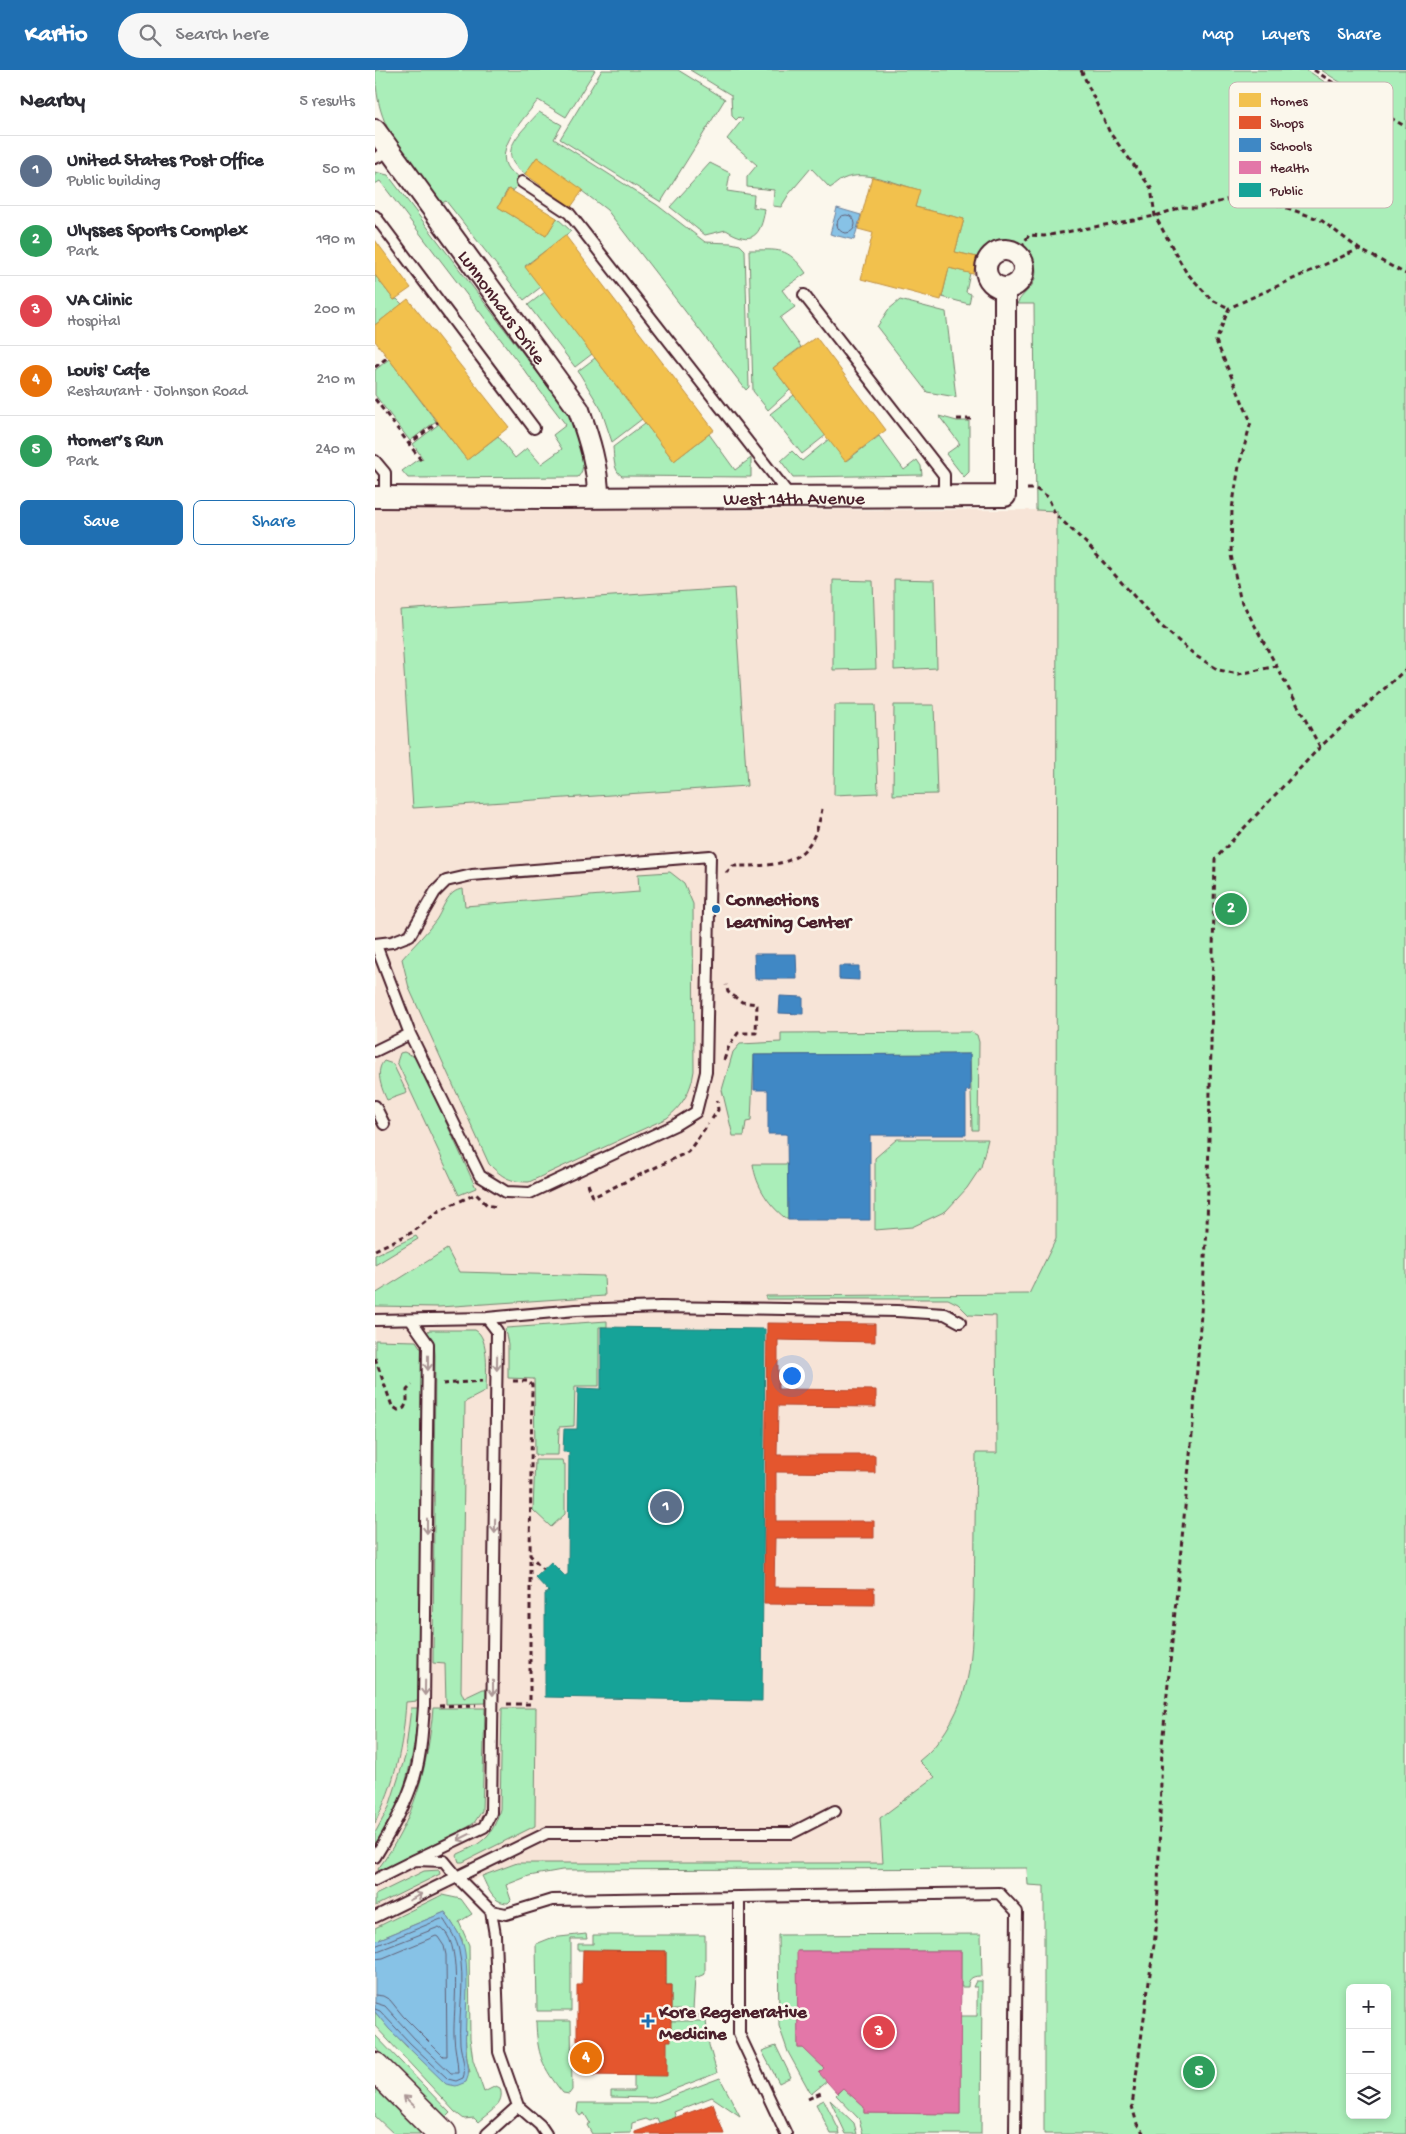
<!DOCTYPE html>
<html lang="en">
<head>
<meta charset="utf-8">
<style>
	:root { --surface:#fff; --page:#f7f7f7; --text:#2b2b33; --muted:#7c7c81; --line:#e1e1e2; --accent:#1f6fb2 }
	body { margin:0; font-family:"Gochi Hand",sans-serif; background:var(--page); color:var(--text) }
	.controls { position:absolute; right:15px; bottom:15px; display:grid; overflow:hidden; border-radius:8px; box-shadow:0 2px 8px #0003 }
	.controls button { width:45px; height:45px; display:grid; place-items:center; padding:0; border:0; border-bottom:1px solid var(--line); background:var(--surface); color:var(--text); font:25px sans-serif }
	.you { position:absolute; left:416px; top:1305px; width:18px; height:18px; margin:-12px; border:4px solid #fff; border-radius:50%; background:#1a73e8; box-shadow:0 0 0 8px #1a73e833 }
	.badge { display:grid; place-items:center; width:32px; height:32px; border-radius:50%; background:var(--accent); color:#fff; font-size:16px; font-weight:700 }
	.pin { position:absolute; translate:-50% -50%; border:2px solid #fff; box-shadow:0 1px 5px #0006 }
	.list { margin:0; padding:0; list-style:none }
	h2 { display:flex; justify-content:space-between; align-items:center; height:65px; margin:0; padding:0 20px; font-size:21px }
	h2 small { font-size:16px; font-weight:400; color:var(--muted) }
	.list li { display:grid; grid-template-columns:32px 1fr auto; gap:15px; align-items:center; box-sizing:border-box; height:70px; padding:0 20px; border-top:1px solid var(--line) }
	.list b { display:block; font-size:19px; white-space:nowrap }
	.list p { margin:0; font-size:16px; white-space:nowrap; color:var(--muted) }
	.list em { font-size:16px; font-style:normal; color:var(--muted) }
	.actions { display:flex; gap:10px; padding:15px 20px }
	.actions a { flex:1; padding:11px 0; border:1px solid var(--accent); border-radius:8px; text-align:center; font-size:18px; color:var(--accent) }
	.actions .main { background:var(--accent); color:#fff }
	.icon { flex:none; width:28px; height:28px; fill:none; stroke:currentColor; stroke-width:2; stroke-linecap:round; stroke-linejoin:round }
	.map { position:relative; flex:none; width:1031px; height:2064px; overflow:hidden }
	header { display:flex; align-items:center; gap:30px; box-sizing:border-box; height:70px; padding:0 25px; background:var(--accent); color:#fff }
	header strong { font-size:24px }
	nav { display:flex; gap:28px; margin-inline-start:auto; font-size:18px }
	.search { width:350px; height:45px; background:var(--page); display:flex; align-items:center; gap:12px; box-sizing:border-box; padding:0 18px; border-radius:28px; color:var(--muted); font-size:19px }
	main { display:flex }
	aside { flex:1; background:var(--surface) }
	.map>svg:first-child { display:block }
</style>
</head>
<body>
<header>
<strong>Kartio</strong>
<div class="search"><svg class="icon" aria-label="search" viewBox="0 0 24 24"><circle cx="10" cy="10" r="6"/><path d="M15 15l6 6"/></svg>Search here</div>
<nav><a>Map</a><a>Layers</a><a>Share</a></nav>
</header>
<main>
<aside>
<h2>Nearby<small>5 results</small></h2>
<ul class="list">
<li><span class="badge" style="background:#5c6f8a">1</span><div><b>United States Post Office</b><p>Public building</p></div><em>50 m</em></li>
<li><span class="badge" style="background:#2e9e5b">2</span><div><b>Ulysses Sports Complex</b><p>Park</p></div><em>190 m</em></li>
<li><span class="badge" style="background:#e0444e">3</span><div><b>VA Clinic</b><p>Hospital</p></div><em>200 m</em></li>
<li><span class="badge" style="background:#e8710a">4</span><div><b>Louis' Cafe</b><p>Restaurant · Johnson Road</p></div><em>210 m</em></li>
<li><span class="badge" style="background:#2e9e5b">5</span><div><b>Homer’s Run</b><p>Park</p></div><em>240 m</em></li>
</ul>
<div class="actions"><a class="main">Save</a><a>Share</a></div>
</aside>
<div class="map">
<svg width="1031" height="2064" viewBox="0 0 1031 2064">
	<rect width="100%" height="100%" fill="#fbf7ec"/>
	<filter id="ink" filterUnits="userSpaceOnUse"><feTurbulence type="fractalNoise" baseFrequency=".02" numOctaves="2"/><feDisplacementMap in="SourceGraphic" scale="10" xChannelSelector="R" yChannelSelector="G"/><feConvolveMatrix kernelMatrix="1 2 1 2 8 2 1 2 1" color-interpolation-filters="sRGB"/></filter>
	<g filter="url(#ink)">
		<path fill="#f7e4d7" d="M 0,439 L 682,440 L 681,1169 L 654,1224 L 671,1793 L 142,1793 L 107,1806 L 0,1858 Z"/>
		<path fill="#aaeeb9" stroke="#7a8672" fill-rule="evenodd" d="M 0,0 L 220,0 L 191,47 L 163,30 C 151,47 117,79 134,100 C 137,103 143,106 147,109 L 138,121 L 133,119 L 123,137 L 171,166 L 182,148 L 196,161 L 150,196 L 166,217 L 149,230 L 71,131 L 67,133 C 57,121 49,108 39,95 C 11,61 2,45 0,0 Z
			M 227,0 L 303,0 L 350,29 L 286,132 L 185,69 Z
			M 315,0 L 932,0 L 979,32 L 990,28 L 946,0 L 1031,0 L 1031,2064 L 669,2064 L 669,1816 L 653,1815 L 652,1798 L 187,1800 L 154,1806 L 131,1815 L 136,1830 L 133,1833 C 117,1833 113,1818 107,1806 L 142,1793 L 508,1793 L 505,1748 L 560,1707 L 544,1691 C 565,1675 581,1647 589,1622 C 598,1593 597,1562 599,1531 C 600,1482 600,1433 601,1383 L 622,1383 L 621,1246 L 594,1245 L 583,1234 L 573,1229 L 391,1229 L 391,1226 L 654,1224 L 681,1169 L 682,441 L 661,440 L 659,234 L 642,234 C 646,224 658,219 660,208 C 665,189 647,167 627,169 C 615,170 608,179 602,187 L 580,182 L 589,149 L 540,137 L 544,120 C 522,114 490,99 468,109 C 463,111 459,116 455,118 L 436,98 L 414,124 L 406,137 L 398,136 L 399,120 L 372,117 L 372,107 L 382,95 L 352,69 L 368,49 L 364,47 L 361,50 L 357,46 L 356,25 ZM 975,1918 L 1012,1918 L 1012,2045 L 975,2045 Z
			M 164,42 L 187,55 L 179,69 L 282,135 L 330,172 L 356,173 L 365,175 L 370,180 L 374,317 L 371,320 L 232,140 L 162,87 L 150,104 C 118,83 147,62 164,42 Z
			M 335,93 L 355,103 L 352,121 L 379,125 L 378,137 L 390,139 C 386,166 377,176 351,160 L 330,165 L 295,137 Z
			M 0,102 L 13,105 L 190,339 C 198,354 217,393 203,407 L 33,408 L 27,401 L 42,390 L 48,389 L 38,374 L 64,354 L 92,390 L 123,366 L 140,388 L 152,378 L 166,394 L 187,379 L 178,365 L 191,355 L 5,111 L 0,114 Z
			M 374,180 C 404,180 412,176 431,203 L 407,220 L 420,237 L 405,248 L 426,277 L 398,298 L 415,320 L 393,340 L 378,321 Z
			M 574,198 L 595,203 L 591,222 L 596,224 L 594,234 L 567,227 Z
			M 0,205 L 19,230 L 22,229 L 27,234 L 0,255 Z
			M 170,222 L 217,284 L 200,297 L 153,235 Z
			M 525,230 L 571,242 L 581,327 L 552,322 L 502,257 L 513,240 Z
			M 220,288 L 267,349 L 237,372 L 226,339 L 203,301 Z
			M 14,289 L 61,351 L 35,371 L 0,325 L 0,300 Z
			M 419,325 L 451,365 L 427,384 L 395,344 Z
			M 564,346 L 582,351 L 594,351 L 594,402 L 589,407 L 571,384 L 585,374 Z
			M 270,353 L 299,391 L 334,364 L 360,400 L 376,388 L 376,407 L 247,406 C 238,401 239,386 238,377 Z
			M 504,366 L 529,400 L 542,390 L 546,396 L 547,405 L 418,407 L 406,391 L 417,381 L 427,391 L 454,369 L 471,391 Z
			M 519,509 L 560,510 L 562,598 L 519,600 Z
			M 458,510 L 498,511 L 501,599 L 458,600 Z
			M 359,518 L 372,716 L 38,738 L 25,540 Z
			M 460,635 L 500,635 L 503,723 L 459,725 Z
			M 519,635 L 559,635 L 562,724 L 518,725 Z
			M 295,802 L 309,813 L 318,834 L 319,1001 C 316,1021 308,1035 292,1048 L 154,1112 C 135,1112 128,1108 114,1094 L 34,918 L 27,889 C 38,876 51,864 61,850 C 68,840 72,820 88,819 L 90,836 L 264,822 L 263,804 Z
			M 596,962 L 602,965 L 604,972 L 603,1060 L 597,1060 L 595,984 L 379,985 L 376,1051 L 371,1052 L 369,1066 L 358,1066 L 347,1020 L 358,982 L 365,974 L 406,972 L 406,963 Z
			M 29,982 L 40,987 L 43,991 L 101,1118 L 84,1125 L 22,992 L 25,983 Z
			M 9,991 L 18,994 L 32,1023 L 12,1030 C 6,1018 0,1000 9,991 Z
			M 522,1069 L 613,1069 L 606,1097 L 592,1118 L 571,1141 L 537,1157 L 500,1160 L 500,1088 Z
			M 378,1094 L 413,1094 L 413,1150 C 395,1137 381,1117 378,1094 Z
			M 41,1166 L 43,1169 L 0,1195 L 0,1185 Z
			M 72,1179 L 84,1202 L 229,1206 L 230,1226 L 64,1237 L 0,1236 L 0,1224 Z
			M 232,1251 L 232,1257 L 224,1257 L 224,1316 L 200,1316 L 199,1356 L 184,1357 L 183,1385 L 160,1385 L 159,1309 L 133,1308 L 133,1274 L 130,1260 L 131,1258 Z
			M 54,1260 L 100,1260 C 115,1267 111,1305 111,1321 L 90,1332 L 86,1621 L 89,1628 L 108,1619 L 111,1619 L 111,1633 L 71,1634 L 70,1594 L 58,1593 L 60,1285 L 59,1272 L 52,1263 Z
			M 0,1270 L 41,1271 L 47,1280 L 43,1631 L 31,1632 C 28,1678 20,1712 0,1753 Z
			M 160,1390 L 187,1390 L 188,1394 L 190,1394 L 190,1444 L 176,1457 L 158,1440 Z
			M 36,1638 L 43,1638 C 40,1689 28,1734 0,1777 L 0,1763 L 14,1737 L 30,1687 Z
			M 58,1638 L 110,1638 L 107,1741 L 99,1753 L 93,1757 L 4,1801 L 3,1799 C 39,1751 53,1697 58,1638 Z
			M 127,1638 L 161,1638 L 160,1756 L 88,1792 L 84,1792 L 82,1786 L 83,1784 C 108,1773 118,1766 125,1739 Z
			M 64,1800 L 65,1804 L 0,1836 L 0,1825 L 49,1801 Z
			M 67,1825 L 86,1829 L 97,1844 L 84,1852 L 94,1875 L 95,1968 L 98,1990 L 109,2022 L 121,2016 L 125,2018 C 131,2034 113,2043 103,2052 L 99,2048 L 89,2049 L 80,2042 L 0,1956 L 0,1942 L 32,1977 L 95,2002 L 92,1990 L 90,1964 L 91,1913 L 87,1869 L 70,1842 L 0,1871 L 0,1858 Z
			M 211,1864 L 212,1869 L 196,1869 L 196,1941 L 162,1941 L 161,1874 L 176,1868 Z
			M 606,1864 L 607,1906 C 599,1906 593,1907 593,1917 L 586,1917 L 586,1881 L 423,1881 L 423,1978 L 428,1978 L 449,1998 L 452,2011 L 436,2024 L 413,1982 L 404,1956 L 403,1865 Z
			M 218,1865 L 330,1865 L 330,1904 L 320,1908 L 318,1940 L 296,1940 L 296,1915 L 291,1915 L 291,1881 L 203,1880 L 203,1874 L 218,1874 Z
			M 601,1911 L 607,1911 L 606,2064 L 488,2064 L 484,2049 L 461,2025 L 468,2018 L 489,2037 L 489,2043 L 585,2044 L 585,1946 L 602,1946 L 602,1917 L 598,1917 Z
			M 161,1951 L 196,1951 L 197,2020 L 194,2024 L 188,2023 C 167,1997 162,1984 161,1951 Z
			M 296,1951 L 331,1951 L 334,1975 L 342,2003 L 276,2028 L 236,2027 L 236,2021 L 259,2021 L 259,2006 L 292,1971 Z
			M 0,1965 L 75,2043 L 71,2047 L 5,1983 L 0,1977 Z
			M 401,1976 L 416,2007 L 404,2013 L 387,1981 Z
			M 345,2008 L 365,2046 L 337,2027 L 299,2042 L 301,2048 L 284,2053 L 282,2048 L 275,2051 L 271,2049 L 257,2053 L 256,2063 L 217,2064 L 212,2055 L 215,2053 L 209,2043 L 205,2046 L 202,2042 L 203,2033 L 279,2033 Z
			M 0,2017 L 49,2064 L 19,2064 L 0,2046 Z
			M 449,2030 L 464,2060 L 465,2064 L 456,2064 L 441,2034 Z
			M 455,2030 L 479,2053 L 482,2064 L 471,2064 Z"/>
		<path fill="#87c2e6" stroke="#6f819b" d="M 462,138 L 486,145 L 479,170 L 455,164 Z
			M 70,1842 C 78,1855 88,1867 90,1883 C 95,1915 89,1949 91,1982 C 92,1994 96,2001 91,2012 L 81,2016 L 71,2014 L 14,1959 L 0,1942 L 0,1871 Z"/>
		<path fill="#f2c14e" stroke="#c09044" d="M 162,87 L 208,120 L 196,137 L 150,104 Z
			M 497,107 L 545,120 L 540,137 L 589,149 L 580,182 L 602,187 L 598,204 L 574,198 L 566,230 L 486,209 L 498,163 L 483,159 Z
			M 134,119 L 182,148 L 171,166 L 123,137 Z
			M 190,165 L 339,360 L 299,391 L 150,197 Z
			M 0,170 L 36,218 L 19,230 L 0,205 Z
			M 33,229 L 134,357 L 92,390 L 0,271 L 0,255 Z
			M 441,267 L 511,360 L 470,391 L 398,298 Z"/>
		<path fill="#e4572e" stroke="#b6462d" d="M 392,1253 L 500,1254 L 500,1272 L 403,1270 L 403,1319 L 501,1320 L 501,1337 L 403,1336 L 402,1385 L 500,1385 L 500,1403 L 401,1402 L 401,1451 L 499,1451 L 499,1468 L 400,1468 L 399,1517 L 499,1518 L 499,1535 L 389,1534 Z
			M 208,1880 L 291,1881 L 291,1915 L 296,1915 L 296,1971 L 292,1971 L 292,2006 L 208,2005 L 209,1971 L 202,1971 L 202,1915 L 207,1915 Z
			M 338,2034 L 349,2064 L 260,2064 L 260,2062 Z"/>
		<path fill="#3f88c5" stroke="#426897" d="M 379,884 L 421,884 L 422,909 L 380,909 Z
			M 464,896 L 484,896 L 484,910 L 464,909 Z
			M 405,926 L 428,927 L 428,944 L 404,943 Z
			M 595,984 L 595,1020 L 591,1021 L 591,1065 L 495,1065 L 495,1150 L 413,1150 L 412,1064 L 393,1064 L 393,1020 L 379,1020 L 379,985 Z"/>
		<path fill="#e377a8" stroke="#b55d82" d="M 422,1881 L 586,1881 L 585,2044 L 489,2043 L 489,2037 L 468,2018 L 462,2023 L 444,2003 L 449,1998 L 428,1978 L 423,1978 Z"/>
		<path fill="#17a398" stroke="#267b77" d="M 226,1257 L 390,1259 L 387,1631 L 170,1627 L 170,1524 L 174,1522 L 160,1507 L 176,1492 L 190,1506 L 193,1504 L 194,1382 L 188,1382 L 189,1359 L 202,1359 L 203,1318 L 226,1319 Z"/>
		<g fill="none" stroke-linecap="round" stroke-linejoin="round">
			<path stroke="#626076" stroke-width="1" d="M462 154a9 9 0 1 1 18 0a9 9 0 1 1-18 0Z
				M 0,1876 L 66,1849 L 69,1850 C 75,1860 82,1869 84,1881 C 91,1911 83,1943 85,1974 C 86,1984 92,1999 88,2008 L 81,2011 L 73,2009 L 35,1973 L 5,1941 L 0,1939
				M 0,1882 L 64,1857 C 89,1869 78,1940 79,1965 C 79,1977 83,1991 83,2003 L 76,2003 L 40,1969 L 10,1936 L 0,1933
				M 0,1889 L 8,1888 L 61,1866 L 63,1867 L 69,1876 L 71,1885 L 72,1986 L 68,1986 L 28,1946 L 15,1930 L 8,1926 L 0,1925"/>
			<defs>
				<path id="lane" d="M 0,88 L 16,81
					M 147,112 L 194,143 L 415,426
					M 0,146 L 159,358
					M 429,225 L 569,405 L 569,427
					M 0,391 L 10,403 L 10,427
					M 0,874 L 17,872 L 35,865 L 60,822 L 71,811 L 97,805 L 335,786 L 331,1002 L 321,1042 L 300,1055 L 155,1123 L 131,1122 L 105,1106 L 35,964 L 0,981
					M 1,875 L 35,964
					M 0,1036 L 9,1054
					M 0,1250 L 112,1248 L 201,1240 L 285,1237 L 522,1241 L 570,1244 L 585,1252
					M 0,1787 C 14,1764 27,1742 36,1717 C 46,1692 47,1663 49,1636 L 53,1274 L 36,1250
					M 40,1790 L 109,1757 L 116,1743 L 122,1261 L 112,1248
					M 0,1810 L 40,1790 L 69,1791 L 82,1807 L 116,1841 L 120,1865 L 124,1982 L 143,2036 L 112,2064
					M 364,1827 L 624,1823 L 642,1842 L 640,2064
					M 116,1841 L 131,1844 L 177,1830 L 364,1827 L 364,1964 L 411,2064
					M 0,1847 L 172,1763 L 417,1763 L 460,1741
					M 143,2036 L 165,2055 L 171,2064"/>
				<g id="street">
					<path id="s1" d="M 0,60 L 204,340 C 214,369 223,396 223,427"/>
					<circle cx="630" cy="199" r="19"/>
					<path id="s2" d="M 0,427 L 174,428 L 630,426 L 630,218"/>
				</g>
				<path id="secondary" d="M 0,1997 L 67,2064"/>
			</defs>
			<use href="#lane" stroke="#4a1f2b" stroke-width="14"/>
			<use href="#street" stroke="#4a1f2b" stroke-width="24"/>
			<use href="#secondary" stroke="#4a1f2b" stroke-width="31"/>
			<path stroke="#4a1f2b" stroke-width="3" stroke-dasharray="5 4" stroke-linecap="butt" d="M 706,0 L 735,63 L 776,118 L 780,146 L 811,202 L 837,230 L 854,238
				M 939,0 L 977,25 L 1031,57
				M 641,185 L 654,165 L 669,166 L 780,146 L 807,137 L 821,138 L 866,126 L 884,128 L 946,150 L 984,179
				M 0,297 L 13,287
				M 0,329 L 34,374
				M 582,349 L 597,349
				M 46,390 L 34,374 L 63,352
				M 652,419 L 661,419 L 673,427 L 680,444 L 711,473 L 785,555 L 821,586 L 844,600 L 864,604 L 902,596
				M 945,677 L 865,528 L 856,485 L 857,439 L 864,396 L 876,352 L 841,271 L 854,238 L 984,179 L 1031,204
				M 351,803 L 358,796 C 407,796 437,796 447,739
				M 349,990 L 354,976 L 363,963 L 381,963 L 382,934 L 367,932 L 353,922 L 351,915
				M 337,1049 L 343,1040 L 342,1030
				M 213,1114 L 218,1127 L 313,1082 L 333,1054
				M 0,1180 L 38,1162 L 65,1140 L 101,1124 L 112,1135 L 122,1137
				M 0,1288 L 17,1336 L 23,1340 L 29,1338 L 32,1332 L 32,1320 L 37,1315
				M 138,1311 L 153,1311 L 157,1315 L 155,1485 L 168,1499
				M 68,1314 L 107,1311
				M 132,1634 L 155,1634 L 155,1486
				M 64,1636 L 101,1635
				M 320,1946 L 335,1946
				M 433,2029 L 448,2022
				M 769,2064 L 762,2054 L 757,2036 L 782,1852 L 787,1676 L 818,1354 L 832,1160 L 840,789 L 945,677 L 1031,599"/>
			<use href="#lane" stroke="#fbf7ec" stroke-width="10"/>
			<use href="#street" stroke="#fbf7ec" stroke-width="20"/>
			<use href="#secondary" stroke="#fbf7ec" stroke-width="28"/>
		</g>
		<defs><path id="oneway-shaft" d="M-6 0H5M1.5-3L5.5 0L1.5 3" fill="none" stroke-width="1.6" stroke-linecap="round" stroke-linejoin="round" transform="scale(1.25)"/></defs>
		<g stroke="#ab9695">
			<use href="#oneway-shaft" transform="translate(53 1293) rotate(90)"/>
			<use href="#oneway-shaft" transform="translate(122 1293) rotate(91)"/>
			<use href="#oneway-shaft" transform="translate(52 1456) rotate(90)"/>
			<use href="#oneway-shaft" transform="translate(120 1456) rotate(91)"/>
			<use href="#oneway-shaft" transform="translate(50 1618) rotate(91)"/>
			<use href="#oneway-shaft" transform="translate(118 1618) rotate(90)"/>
			<use href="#oneway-shaft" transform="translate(89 1767) rotate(154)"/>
			<use href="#oneway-shaft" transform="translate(41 1827) rotate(-26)"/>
			<use href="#oneway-shaft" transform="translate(34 2031) rotate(-136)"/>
		</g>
	</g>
	<g fill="#1f6fb2" stroke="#fbf7ec" stroke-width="2">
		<circle cx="341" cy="839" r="5"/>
		<path d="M270.5 1943.5h5v5h5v5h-5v5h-5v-5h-5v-5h5z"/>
	</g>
	<g text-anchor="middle" stroke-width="5" stroke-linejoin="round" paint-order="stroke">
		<g font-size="19" fill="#4a1f2b" stroke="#fbf7ec">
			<text dy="7" stroke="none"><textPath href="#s1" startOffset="218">Lunnonhaus Drive</textPath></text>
			<text dy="7" stroke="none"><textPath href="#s2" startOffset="419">West 14th Avenue</textPath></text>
		</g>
		<g font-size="19" font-weight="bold" fill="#4a1f2b" stroke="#fbf7ec" text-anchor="start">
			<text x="351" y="835">Connections<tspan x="351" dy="22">Learning Center</tspan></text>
			<text x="284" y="1947">Kore Regenerative<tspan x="284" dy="22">Medicine</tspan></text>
		</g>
	</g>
	<rect x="854" y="12" width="164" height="126" rx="8" fill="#fbf7ec" stroke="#c6b6b2" stroke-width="1"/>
	<rect x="864" y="23" width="22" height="14" fill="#f2c14e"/>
	<rect x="864" y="46" width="22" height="13" fill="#e4572e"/>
	<rect x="864" y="68" width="22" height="14" fill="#3f88c5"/>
	<rect x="864" y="91" width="22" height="13" fill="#e377a8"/>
	<rect x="864" y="113" width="22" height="14" fill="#17a398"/>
	<g font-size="14" fill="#4a1f2b">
		<text x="895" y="35">Homes</text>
		<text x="895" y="57">Shops</text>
		<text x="895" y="80">Schools</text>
		<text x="895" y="102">Health</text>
		<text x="895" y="125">Public</text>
	</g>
</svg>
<div class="controls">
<button>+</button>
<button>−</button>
<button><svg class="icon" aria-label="layers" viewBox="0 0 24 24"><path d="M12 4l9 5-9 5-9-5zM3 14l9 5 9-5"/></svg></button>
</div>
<div class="you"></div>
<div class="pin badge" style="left:291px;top:1437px;background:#5c6f8a">1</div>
<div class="pin badge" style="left:856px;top:839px;background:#2e9e5b">2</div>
<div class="pin badge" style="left:504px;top:1962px;background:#e0444e">3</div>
<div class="pin badge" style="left:211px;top:1988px;background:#e8710a">4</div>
<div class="pin badge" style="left:824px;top:2002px;background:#2e9e5b">5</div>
</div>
</main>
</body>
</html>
